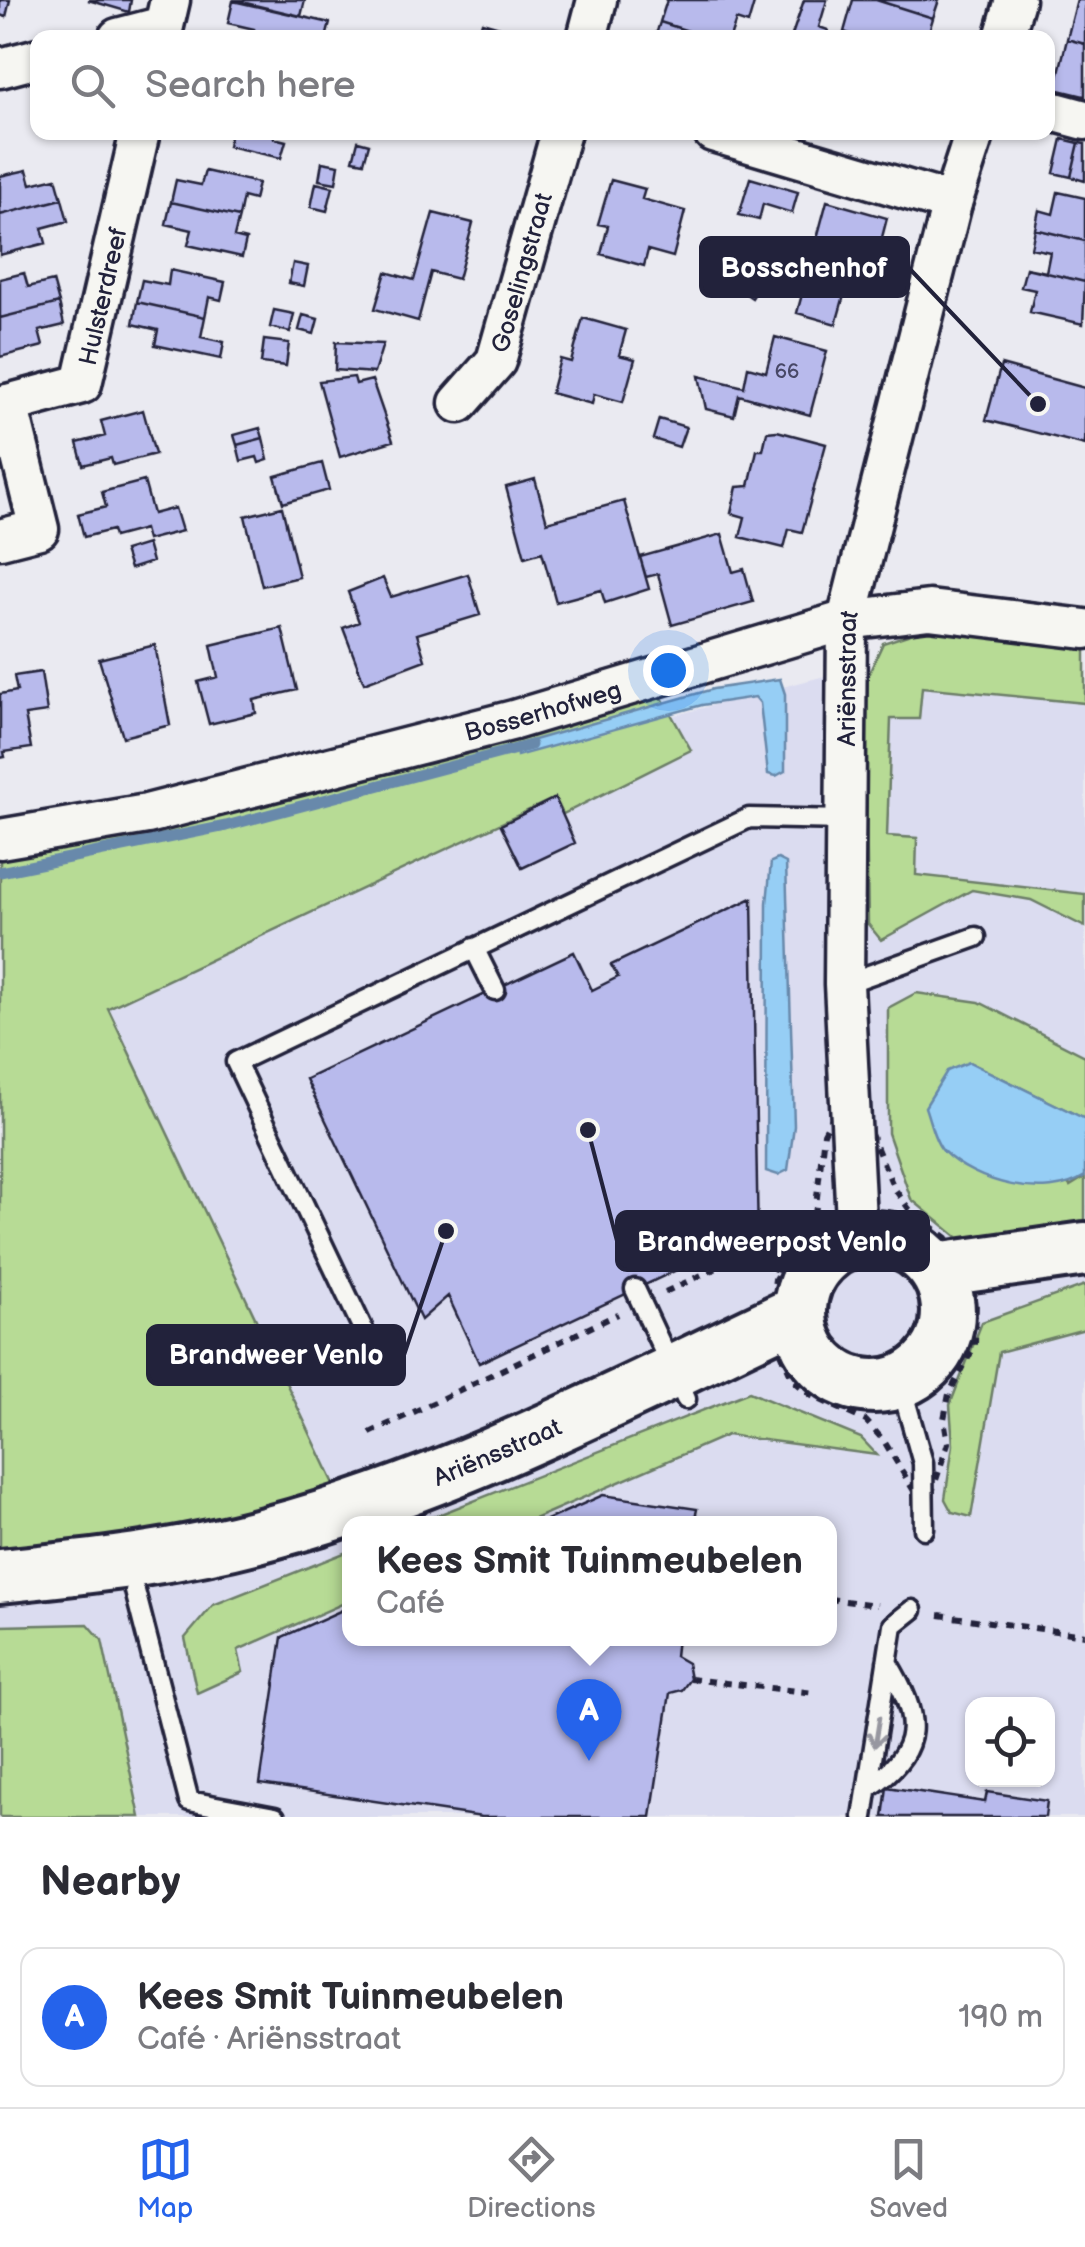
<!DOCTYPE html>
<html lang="en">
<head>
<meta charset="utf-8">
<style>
	:root { --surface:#fff; --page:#f2f2f3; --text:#2b2b33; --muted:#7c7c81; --line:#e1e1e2; --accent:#2563eb }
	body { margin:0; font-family:"Balsamiq Sans",sans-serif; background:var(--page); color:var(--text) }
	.controls { position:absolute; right:30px; bottom:30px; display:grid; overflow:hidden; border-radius:20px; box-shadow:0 2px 8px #0004 }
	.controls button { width:90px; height:90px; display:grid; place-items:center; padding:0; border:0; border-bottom:2px solid var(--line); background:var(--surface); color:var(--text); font:50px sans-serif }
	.you { position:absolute; left:668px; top:670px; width:35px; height:35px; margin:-25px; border:8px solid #fff; border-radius:50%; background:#1a73e8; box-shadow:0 0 0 15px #1a73e833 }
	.badge { display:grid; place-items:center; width:65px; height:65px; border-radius:50%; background:var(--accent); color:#fff; font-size:32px; font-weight:700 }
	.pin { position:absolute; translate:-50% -82px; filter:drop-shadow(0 2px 5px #0008) }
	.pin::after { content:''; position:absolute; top:52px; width:35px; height:30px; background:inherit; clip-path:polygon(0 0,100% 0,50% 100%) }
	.popup { position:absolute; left:342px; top:1516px; width:495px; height:130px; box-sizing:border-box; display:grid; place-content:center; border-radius:20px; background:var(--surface); filter:drop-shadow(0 2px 8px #0005); font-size:32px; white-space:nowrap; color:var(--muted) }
	.popup b { font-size:38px; color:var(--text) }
	.popup::after { content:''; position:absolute; left:50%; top:100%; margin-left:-20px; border:20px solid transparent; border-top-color:var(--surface) }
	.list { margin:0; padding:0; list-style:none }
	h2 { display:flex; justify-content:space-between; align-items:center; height:130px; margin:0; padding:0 40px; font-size:42px }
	h2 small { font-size:32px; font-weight:400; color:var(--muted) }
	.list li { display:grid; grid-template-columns:65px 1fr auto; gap:30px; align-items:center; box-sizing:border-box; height:140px; margin:0 20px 20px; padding:0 20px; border:2px solid var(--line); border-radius:20px }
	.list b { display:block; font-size:38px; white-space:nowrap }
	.list p { margin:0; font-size:32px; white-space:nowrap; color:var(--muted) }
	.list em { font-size:32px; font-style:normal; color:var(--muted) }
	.icon { flex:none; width:55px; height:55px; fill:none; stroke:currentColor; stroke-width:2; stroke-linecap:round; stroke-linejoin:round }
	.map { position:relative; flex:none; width:1085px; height:1817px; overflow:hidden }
	.search { position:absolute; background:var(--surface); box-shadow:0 2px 8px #0004; left:30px; right:30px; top:30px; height:110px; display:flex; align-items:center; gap:25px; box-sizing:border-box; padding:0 35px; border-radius:20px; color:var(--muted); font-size:38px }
	.sheet { height:290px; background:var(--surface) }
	nav { display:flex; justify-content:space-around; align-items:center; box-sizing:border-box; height:140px; border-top:2px solid var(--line); background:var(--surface); font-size:28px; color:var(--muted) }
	nav a { display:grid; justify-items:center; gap:5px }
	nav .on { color:var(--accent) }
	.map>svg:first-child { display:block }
</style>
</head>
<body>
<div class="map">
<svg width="1085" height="1817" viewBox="0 0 1085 1817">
	<rect width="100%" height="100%" fill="#eaeaf1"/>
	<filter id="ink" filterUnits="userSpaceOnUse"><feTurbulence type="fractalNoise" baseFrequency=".01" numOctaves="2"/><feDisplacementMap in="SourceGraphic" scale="20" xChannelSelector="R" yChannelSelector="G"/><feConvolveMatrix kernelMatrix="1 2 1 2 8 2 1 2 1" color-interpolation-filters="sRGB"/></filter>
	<g filter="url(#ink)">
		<path fill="#dbdcf0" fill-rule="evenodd" d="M 825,676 L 1085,697 L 1085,1817 L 93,1817 L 0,1787 L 0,1524 L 41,881 ZM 349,1524 L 829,1524 L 829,1638 L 349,1638 ZM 972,1704 L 1048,1704 L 1048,1780 L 972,1780 Z"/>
		<path fill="#b7db95" stroke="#6c7e68" stroke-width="2.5" d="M 938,625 L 1085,647 L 1085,703 L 922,687 L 919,719 L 891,719 L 887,836 L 917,838 L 916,875 L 1085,894 L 1085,927 L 1031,900 L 972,890 L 881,940 L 868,924 L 864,684 L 883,643 Z
			M 660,694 L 691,750 L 563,814 L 555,798 L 108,1008 L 336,1488 L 132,1546 L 0,1560 L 0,855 Z
			M 916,993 L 979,1002 L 1085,1056 L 1085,1119 L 969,1062 L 1070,1186 L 1085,1177 L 1085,1226 L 967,1245 L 911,1199 L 888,1133 L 888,1008 Z
			M 1085,1285 L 1085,1329 L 999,1352 L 971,1517 L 952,1512 L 945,1499 L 953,1445 L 950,1405 L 982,1322 Z
			M 749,1392 L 861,1438 L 877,1455 L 727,1435 L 525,1523 L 418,1523 Z
			M 349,1551 L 349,1601 L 238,1650 L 243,1672 L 197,1693 L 185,1638 L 213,1605 Z
			M 88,1624 L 102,1640 L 140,1817 L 0,1817 L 0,1626 Z"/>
		<path fill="#96cef5" stroke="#6889ab" stroke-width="2.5" d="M 780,679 L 785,694 L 785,771 L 776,776 L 768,774 L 760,703 L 755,697 L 702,705 L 517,756 L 516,745 L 713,689 Z
			M 778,859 L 786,863 L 794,1126 L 788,1170 L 778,1175 L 766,1171 L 767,903 L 771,862 Z
			M 969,1062 L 1085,1119 L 1085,1176 C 1046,1201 975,1183 943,1151 C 934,1141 930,1121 925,1107 L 947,1071 Z"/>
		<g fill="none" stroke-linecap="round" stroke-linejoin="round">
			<path stroke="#6889ab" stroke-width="11" d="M 0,872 L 226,826 L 531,745"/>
		</g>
		<path fill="#b8baec" stroke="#22223b" stroke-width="2.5" d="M 0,0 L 10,0 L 6,17 L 0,15 Z
			M 88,0 L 131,0 L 129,12 Z
			M 233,0 L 305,0 L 301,16 Z
			M 667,0 L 755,0 L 748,24 L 736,20 L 730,38 L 709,38 L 660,22 Z
			M 804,0 L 827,0 L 819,27 L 828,30 L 826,38 L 791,38 Z
			M 853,0 L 876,0 L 933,18 L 927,38 L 861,38 L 844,32 Z
			M 876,0 L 939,0 L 933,18 Z
			M 1077,0 L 1085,0 L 1085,44 L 1067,39 Z
			M 233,1 L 330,23 L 326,38 L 252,38 L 254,29 L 228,23 Z
			M 482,22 L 524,34 L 523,38 L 477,38 Z
			M 660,22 L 704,36 L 704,38 L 655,38 Z
			M 1067,39 L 1085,44 L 1085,102 L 1084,96 L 1055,89 Z
			M 231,132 L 275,132 L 274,138 L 286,141 L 281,158 L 228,146 Z
			M 1062,139 L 1079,143 L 1071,177 L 1054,173 Z
			M 358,141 L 369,144 L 364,162 L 353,160 Z
			M 1079,143 L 1085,144 L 1085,181 L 1071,177 Z
			M 322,162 L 339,165 L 336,183 L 319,180 Z
			M 27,170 L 31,184 L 56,178 L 62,199 L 0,215 L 0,176 Z
			M 205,171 L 258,183 L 254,200 L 243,197 L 239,217 L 171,202 L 176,180 L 201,185 Z
			M 750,178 L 798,192 L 792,213 L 763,204 L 759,220 L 739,215 Z
			M 611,180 L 645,189 L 642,199 L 685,211 L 673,257 L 648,250 L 644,266 L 601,254 L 608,226 L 598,224 Z
			M 316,183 L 333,187 L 327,211 L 311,207 Z
			M 1058,192 L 1085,198 L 1085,241 L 1035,229 L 1039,210 L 1053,214 Z
			M 62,199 L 68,221 L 42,228 L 46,243 L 0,255 L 0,215 Z
			M 827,201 L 887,218 L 871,280 L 850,274 L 836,324 L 797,313 Z
			M 171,202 L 239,217 L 234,237 L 246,240 L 242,257 L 188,245 L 192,230 L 166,224 Z
			M 433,213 L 473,223 L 458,279 L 431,272 L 418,321 L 375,309 L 386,272 L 414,280 Z
			M 1035,229 L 1085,241 L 1085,282 L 1026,268 L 1046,272 L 1050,252 L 1031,248 Z
			M 746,258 L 768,273 L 752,298 L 730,283 Z
			M 293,263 L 308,266 L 304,286 L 289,283 Z
			M 1026,268 L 1085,282 L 1083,324 L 1030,312 L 1035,290 L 1021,287 Z
			M 170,270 L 225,282 L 221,300 L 209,297 L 205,317 L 137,302 L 142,280 L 168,285 Z
			M 24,273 L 28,287 L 53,281 L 59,303 L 0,318 L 0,279 Z
			M 137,302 L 205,317 L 201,337 L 224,342 L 221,359 L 155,345 L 158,330 L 133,324 Z
			M 59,303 L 64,325 L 39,331 L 43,346 L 0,357 L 0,318 Z
			M 274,310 L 294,314 L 290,332 L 270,327 Z
			M 303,315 L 318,319 L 314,334 L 299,330 Z
			M 583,318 L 626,330 L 619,355 L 635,359 L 623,402 L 594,394 L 592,404 L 551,393 L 560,359 L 571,362 Z
			M 775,337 L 827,351 L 810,415 L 739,395 L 734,416 L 706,409 L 699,376 L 744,387 L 748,367 L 766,372 Z
			M 264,340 L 289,343 L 286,366 L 261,363 Z
			M 336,342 L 383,344 L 374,373 L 335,370 Z
			M 1001,365 L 1085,388 L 1085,445 L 986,420 Z
			M 354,377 L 356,384 L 372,380 L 393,441 L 340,457 L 319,381 Z
			M 143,410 L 155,454 L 113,465 L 111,458 L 83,465 L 77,443 L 105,436 L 101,421 Z
			M 659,419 L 686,427 L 679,447 L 653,439 Z
			M 260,428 L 263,438 L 237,445 L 234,435 Z
			M 777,431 L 826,444 L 802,532 L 789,529 L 784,548 L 740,537 L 745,517 L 731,513 L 737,487 L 749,486 L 757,450 L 763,450 L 767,432 Z
			M 263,438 L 268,460 L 259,463 L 257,457 L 241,461 L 237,445 Z
			M 322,463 L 329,490 L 283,503 L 275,476 Z
			M 535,479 L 547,522 L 624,501 L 649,589 L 605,603 L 601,590 L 556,602 L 542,552 L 525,557 L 506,487 Z
			M 144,481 L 153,514 L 175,508 L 182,531 L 147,540 L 144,529 L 114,537 L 112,530 L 84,537 L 78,514 L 106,507 L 102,492 Z
			M 282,507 L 299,577 L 262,586 L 245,516 Z
			M 722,534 L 733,572 L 744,569 L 753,602 L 672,625 L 658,574 L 646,577 L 640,557 Z
			M 147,544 L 152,562 L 130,569 L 124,551 Z
			M 468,574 L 480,615 L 417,634 L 425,660 L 364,683 L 343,628 L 359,622 L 348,592 L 383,578 L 391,597 Z
			M 282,628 L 297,690 L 254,700 L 256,713 L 209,724 L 198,682 L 218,677 L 211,645 Z
			M 155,645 L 170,725 L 123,737 L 99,659 Z
			M 41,672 L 47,712 L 25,715 L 31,748 L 4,752 L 5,757 L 0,758 L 0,694 L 17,691 L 14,676 Z
			M 555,798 L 575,843 L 522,868 L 501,825 Z
			M 752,898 L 758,1243 L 751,1235 L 479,1363 L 448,1296 L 421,1320 L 306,1079 L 574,952 L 592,990 L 618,977 L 611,965 Z
			M 603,1495 L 697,1509 L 694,1524 L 538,1524 Z
			M 349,1607 L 349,1638 L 677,1638 L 675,1656 L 687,1663 L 690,1679 L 682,1690 L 670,1693 L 651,1817 L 482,1817 L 260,1784 L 282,1637 Z
			M 887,1787 L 985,1802 L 987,1792 L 1047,1801 L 1045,1817 L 883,1817 Z"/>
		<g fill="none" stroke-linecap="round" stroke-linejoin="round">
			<defs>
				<path id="lane" d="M 474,948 L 495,990
					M 844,984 L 976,937
					M 635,1289 L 686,1399
					M 363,1329 L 236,1062 L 749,818 L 845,820
					M 900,1382 L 923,1463 L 924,1529
					M 135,1591 L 189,1801 L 275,1817
					M 868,1788 C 926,1750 920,1716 887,1662
					M 863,1817 L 893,1625 L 912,1610"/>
				<g id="street">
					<path d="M 118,38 L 164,26 L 170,0"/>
					<path d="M 587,38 L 597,0"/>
					<path d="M 1004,38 L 1015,0"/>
					<path d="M 0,68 L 38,58"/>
					<path d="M 1048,110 L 1085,120"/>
					<path d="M 713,132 L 952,203"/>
					<path id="s1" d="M 459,403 L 496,361 L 561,132"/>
					<path id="s2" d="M 0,406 L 82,384 L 140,132"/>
					<path d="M 0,539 L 39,529 L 8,404"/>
					<path id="s3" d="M 0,839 L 147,814 L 514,720 L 847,620 L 929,610 L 1085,629"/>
					<path id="s4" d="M 857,1240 L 844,984 L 847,620 L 952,203 L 975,132"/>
				</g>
				<g id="secondary">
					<circle cx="874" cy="1312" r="74"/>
					<path d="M 936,1270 L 1085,1249"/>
					<path id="s5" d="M 0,1576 C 91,1567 181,1557 269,1533 C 454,1484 628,1392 800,1311"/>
				</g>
			</defs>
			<use href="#lane" stroke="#22223b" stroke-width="25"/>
			<use href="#street" stroke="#22223b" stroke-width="45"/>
			<use href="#secondary" stroke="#22223b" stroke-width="60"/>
			<path stroke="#22223b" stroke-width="6" stroke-dasharray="8 8" stroke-linecap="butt" d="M 846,1091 L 864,1118 L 894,1188 L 909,1209 L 947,1238 L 966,1268 L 976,1301 L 975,1345 L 949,1394 L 944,1419 L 948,1443 L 926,1511 L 884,1441 L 866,1421 L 812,1396 L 793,1380 L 769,1325 L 775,1279 L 815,1215 L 824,1133 Z
				M 665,1292 L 756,1250 L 762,1265 L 779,1270
				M 370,1433 L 618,1314
				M 829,1599 L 877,1605
				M 939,1615 L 1085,1635
				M 690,1679 L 815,1693"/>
			<use href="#lane" stroke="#f6f6f2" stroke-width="18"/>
			<use href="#street" stroke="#f6f6f2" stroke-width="38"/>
			<use href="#secondary" stroke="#f6f6f2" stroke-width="52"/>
		</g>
		<defs><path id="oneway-shaft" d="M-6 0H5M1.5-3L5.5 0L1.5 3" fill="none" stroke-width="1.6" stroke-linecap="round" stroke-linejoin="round" transform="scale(2.5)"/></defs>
		<use stroke="#9797a0" href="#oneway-shaft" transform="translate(877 1732) rotate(99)"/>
	</g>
	<g text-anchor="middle" stroke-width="10" stroke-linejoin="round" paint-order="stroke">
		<g font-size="20" fill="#484867">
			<text x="787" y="378">66</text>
		</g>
		<g font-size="25" fill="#22223b" stroke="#f6f6f2">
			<text dy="9" stroke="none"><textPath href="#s1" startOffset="148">Goselingstraat</textPath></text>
			<text dy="9" stroke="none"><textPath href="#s2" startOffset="175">Hulsterdreef</textPath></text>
			<text dy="9" stroke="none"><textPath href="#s4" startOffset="562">Ariënsstraat</textPath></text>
			<text dy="9" stroke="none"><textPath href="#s3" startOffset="558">Bosserhofweg</textPath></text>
			<text dy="9" stroke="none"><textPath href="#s5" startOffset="515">Ariënsstraat</textPath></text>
		</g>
	</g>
	<path fill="none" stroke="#22223b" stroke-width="4" d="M1038 404L908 267M588 1130L617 1241M446 1231L404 1355"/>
	<g fill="#22223b" stroke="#f6f6f2" stroke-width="4">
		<circle cx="1038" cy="404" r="10"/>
		<circle cx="588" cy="1130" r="10"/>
		<circle cx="446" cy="1231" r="10"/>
	</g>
	<g fill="#22223b" stroke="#22223b" stroke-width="4">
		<rect x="701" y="238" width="207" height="58" rx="10"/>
		<rect x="617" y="1212" width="311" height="58" rx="10"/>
		<rect x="148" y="1326" width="256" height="58" rx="10"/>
	</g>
	<g font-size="28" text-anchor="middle" font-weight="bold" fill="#fff">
		<text x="804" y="277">Bosschenhof</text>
		<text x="772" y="1251">Brandweerpost Venlo</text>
		<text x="276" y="1364">Brandweer Venlo</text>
	</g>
</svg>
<div class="controls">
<button><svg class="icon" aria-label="locate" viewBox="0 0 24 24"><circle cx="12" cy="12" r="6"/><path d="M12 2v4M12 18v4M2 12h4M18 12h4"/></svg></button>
</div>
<div class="you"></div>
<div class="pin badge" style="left:589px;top:1761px">A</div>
<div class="popup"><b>Kees Smit Tuinmeubelen</b>Café</div>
<div class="search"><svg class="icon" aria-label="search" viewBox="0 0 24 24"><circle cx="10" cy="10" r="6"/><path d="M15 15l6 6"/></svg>Search here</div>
</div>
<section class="sheet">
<h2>Nearby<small></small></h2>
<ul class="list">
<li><span class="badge">A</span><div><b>Kees Smit Tuinmeubelen</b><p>Café · Ariënsstraat</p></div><em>190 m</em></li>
</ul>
</section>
<nav>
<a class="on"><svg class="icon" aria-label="map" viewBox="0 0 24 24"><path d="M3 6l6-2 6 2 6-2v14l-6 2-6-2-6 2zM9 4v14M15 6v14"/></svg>Map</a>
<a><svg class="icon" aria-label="directions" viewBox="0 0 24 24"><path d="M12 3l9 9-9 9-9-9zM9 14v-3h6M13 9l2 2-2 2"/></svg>Directions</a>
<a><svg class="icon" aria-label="saved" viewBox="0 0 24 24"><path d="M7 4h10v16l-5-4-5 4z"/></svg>Saved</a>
</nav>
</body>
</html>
